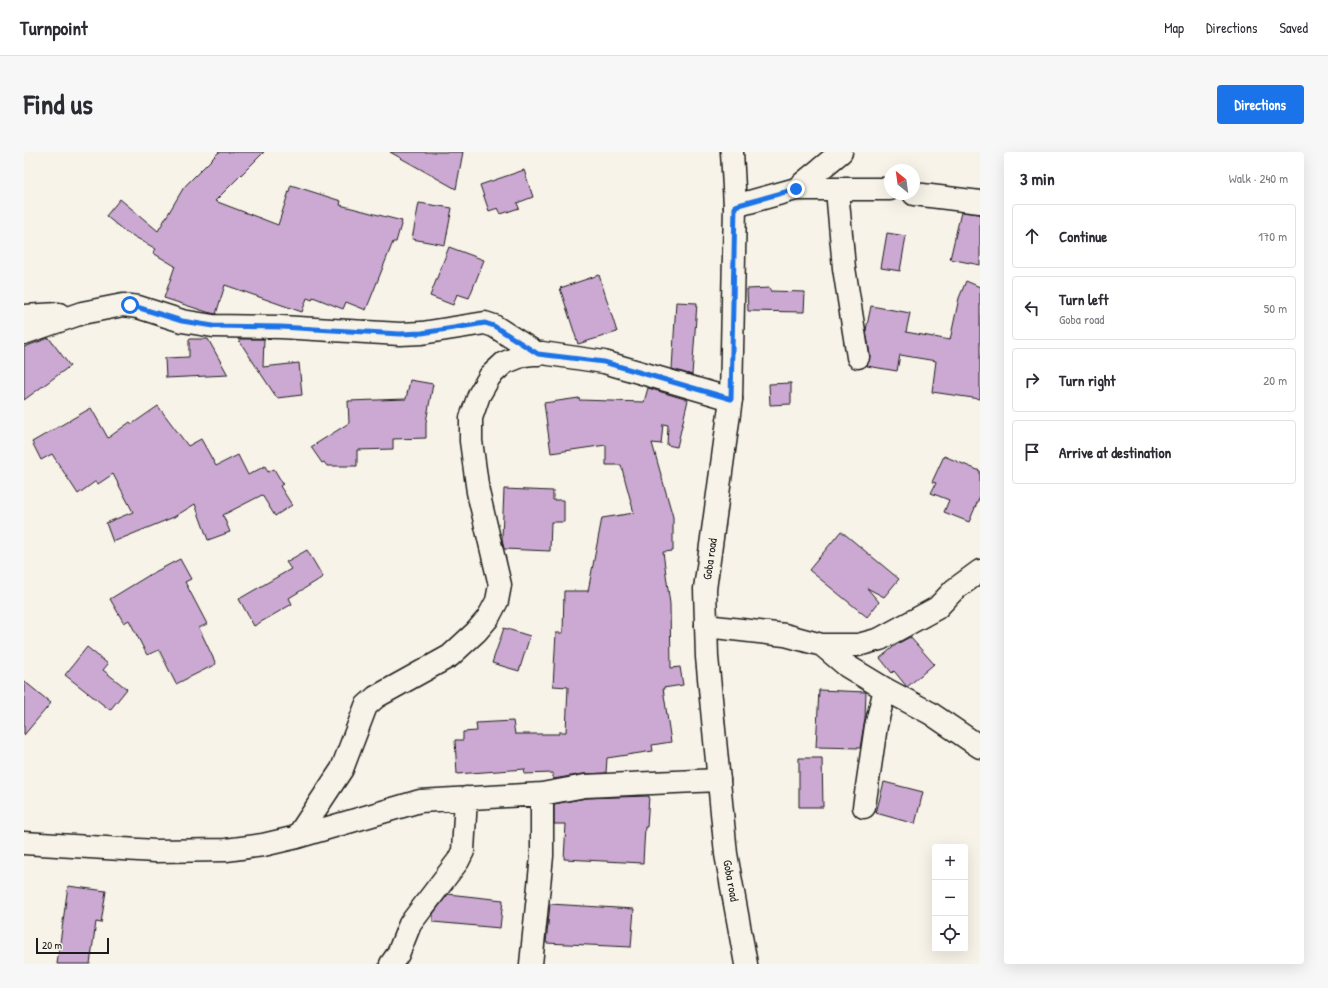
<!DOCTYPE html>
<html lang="en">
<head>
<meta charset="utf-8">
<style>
	:root { --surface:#fff; --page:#f7f7f7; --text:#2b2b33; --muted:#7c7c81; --line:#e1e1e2; --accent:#1a73e8 }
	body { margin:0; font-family:"Patrick Hand",sans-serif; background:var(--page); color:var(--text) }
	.controls { position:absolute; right:12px; bottom:12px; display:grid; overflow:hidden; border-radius:4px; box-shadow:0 4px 16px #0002 }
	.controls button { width:36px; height:36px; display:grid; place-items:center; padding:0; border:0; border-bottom:1px solid var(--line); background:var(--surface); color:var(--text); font:20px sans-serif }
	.compass { position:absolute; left:860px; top:12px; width:36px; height:36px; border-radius:50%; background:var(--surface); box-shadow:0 4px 16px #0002; rotate:331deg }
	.scale { position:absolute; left:12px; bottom:10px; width:73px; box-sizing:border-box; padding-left:4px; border:2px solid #1c1c1c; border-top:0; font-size:11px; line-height:14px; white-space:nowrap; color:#1c1c1c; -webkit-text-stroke:3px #f7f3e8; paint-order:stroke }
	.stop { position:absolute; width:12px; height:12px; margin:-9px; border:3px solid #1a73e8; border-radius:50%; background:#fff }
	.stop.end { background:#1a73e8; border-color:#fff; box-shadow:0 1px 4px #0008 }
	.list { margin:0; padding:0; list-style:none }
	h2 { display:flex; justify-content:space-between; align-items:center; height:52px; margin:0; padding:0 16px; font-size:17px }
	h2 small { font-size:13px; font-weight:400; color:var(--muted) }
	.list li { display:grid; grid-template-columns:26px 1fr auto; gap:12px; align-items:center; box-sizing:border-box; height:64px; margin:0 8px 8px; padding:0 8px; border:1px solid var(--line); border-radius:4px }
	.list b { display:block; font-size:15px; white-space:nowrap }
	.list p { margin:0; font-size:13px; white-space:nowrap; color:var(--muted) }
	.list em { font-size:13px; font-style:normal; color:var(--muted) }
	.icon { flex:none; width:22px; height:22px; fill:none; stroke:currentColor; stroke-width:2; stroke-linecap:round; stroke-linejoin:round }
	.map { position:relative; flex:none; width:956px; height:812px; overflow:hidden; border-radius:4px }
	header { display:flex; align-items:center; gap:24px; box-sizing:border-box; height:56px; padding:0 20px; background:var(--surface); border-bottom:1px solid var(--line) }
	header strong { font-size:19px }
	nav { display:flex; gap:22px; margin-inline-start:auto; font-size:14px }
	.intro { display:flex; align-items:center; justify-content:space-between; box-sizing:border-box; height:96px; padding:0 24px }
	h1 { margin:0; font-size:28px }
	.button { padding:10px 18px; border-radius:4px; background:var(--accent); color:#fff; font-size:14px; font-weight:700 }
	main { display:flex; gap:24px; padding:0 24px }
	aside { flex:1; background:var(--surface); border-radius:4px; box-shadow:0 4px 16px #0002 }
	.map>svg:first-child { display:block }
</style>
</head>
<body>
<header>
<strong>Turnpoint</strong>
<nav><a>Map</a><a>Directions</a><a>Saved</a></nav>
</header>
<div class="intro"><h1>Find us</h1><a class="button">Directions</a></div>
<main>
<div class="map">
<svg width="956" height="812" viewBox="0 0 956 812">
	<rect width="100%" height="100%" fill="#f7f3e8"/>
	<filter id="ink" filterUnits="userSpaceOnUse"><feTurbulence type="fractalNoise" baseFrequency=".025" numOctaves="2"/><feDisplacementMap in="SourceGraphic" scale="8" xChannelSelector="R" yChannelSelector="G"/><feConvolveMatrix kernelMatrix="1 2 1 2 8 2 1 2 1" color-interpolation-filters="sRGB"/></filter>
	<g filter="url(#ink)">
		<path fill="#cba9d3" stroke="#1c1c1c" d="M 195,0 L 240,0 L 191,49 L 254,73 L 267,33 L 317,49 L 316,53 L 378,69 L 372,90 L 369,90 L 342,158 L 322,150 L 319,157 L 289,145 L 288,148 L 283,146 L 278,160 L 201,133 L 192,162 L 183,160 L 140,146 L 151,114 L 129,101 L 132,97 L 99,78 L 82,64 L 96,47 L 134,79 L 160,35 Z
			M 366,0 L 439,0 L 432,37 Z
			M 500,18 L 509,45 L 493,51 L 495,56 L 477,62 L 474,56 L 465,59 L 456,33 Z
			M 395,51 L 428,56 L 421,93 L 388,87 Z
			M 937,60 L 956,62 L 956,113 L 926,107 Z
			M 863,81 L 882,84 L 876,119 L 857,116 Z
			M 425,95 L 460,108 L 445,146 L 433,142 L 429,153 L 406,144 Z
			M 575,123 L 593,180 L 554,192 L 536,136 Z
			M 942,129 L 956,135 L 956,247 L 908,240 L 912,209 L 876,203 L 873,219 L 843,214 L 846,203 L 842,178 L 847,154 L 886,161 L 882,180 L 926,188 L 935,146 Z
			M 746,136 L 746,139 L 781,140 L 780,160 L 724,159 L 723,137 Z
			M 652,150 L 673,151 L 668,223 L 648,217 Z
			M 25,186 L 46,214 L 0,248 L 0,195 Z
			M 165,187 L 184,187 L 204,223 L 142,226 L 141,206 L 165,205 Z
			M 214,187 L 240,187 L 239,215 L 275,211 L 278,243 L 253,246 Z
			M 386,228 L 409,232 L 402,270 L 402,286 L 369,287 L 369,297 L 333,298 L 333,314 L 303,314 L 300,310 L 298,311 L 287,295 L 325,271 L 324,249 L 382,247 Z
			M 767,231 L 767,252 L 746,253 L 745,232 Z
			M 624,236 L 664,248 L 653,295 L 643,293 L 644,273 L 639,272 L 637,292 L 628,291 L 649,365 L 649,399 L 639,400 L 646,452 L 647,516 L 656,515 L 659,533 L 639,536 L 647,590 L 628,593 L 629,599 L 583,606 L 582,621 L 559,622 L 529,627 L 529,621 L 500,622 L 501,617 L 433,622 L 431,588 L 439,588 L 439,580 L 453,579 L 452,571 L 489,569 L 491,582 L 535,582 L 535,580 L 542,580 L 544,535 L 529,534 L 532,481 L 539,481 L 540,439 L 564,439 L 578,366 L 610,361 L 597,313 L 582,313 L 582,293 L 527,301 L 520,251 L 555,246 L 555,248 L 620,250 Z
			M 134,254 L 164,294 L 177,287 L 192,314 L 214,303 L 224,323 L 241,314 L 244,320 L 250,317 L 259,332 L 256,334 L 268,353 L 251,364 L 238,343 L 199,363 L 206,380 L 184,388 L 171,352 L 150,365 L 89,390 L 82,371 L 109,360 L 89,322 L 74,332 L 72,329 L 54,342 L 28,302 L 17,308 L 8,290 L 67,256 L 84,286 L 106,270 L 108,272 Z
			M 920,304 L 956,319 L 956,344 L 945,370 L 920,360 L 925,348 L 907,341 L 912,331 L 908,330 Z
			M 480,337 L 529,339 L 529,348 L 540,348 L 540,370 L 527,370 L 526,399 L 480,397 L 478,386 Z
			M 817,379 L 875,427 L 860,445 L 843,436 L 855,450 L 843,465 L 785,418 Z
			M 283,398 L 299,425 L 265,446 L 268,452 L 230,474 L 215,447 L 267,417 L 262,410 Z
			M 156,407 L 167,427 L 161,430 L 183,472 L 175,476 L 192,512 L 152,532 L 135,498 L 123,503 L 105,468 L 100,471 L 86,447 L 127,422 Z
			M 480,476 L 506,484 L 495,519 L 468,511 Z
			M 886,485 L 910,512 L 883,535 L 870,519 L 868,521 L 856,506 L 873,492 Z
			M 63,495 L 84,512 L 79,518 L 103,537 L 86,558 L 41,523 Z
			M 0,529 L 27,551 L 0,583 Z
			M 795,538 L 842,540 L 841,566 L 836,596 L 792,595 Z
			M 775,606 L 798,606 L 799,655 L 775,655 Z
			M 860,630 L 899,640 L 891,672 L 852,661 Z
			M 625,644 L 623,675 L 621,675 L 619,711 L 540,707 L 542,672 L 530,672 L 530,652 L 562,646 Z
			M 44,734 L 82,739 L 77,771 L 72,770 L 66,812 L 33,812 Z
			M 424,742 L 479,748 L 476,776 L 409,770 L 409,762 Z
			M 526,752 L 610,757 L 607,795 L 522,791 Z"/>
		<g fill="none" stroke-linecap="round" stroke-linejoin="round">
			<defs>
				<path id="street" d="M 772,37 L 817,0
					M 813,38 L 820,116 L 834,205
					M 890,42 L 956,50
					M 711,54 L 772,37 L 866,37
					M 0,164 L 35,162
					M 0,181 L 58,161 L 99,153 L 114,155 L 158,169 L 189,174 L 257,175 L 376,182 L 398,181 L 461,171 L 470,174 L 514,202
					M 682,474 L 761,483 L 798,493 L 823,514 L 861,537 L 906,561 L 956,595
					M 798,493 L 834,493 L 856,487 L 913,456 L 930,438 L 956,419
					M 840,655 L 852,574 L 861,537
					M 273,685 L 318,617 L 342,554 L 352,545 L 426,504 L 452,480 L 464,466 L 473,449 L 476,433 L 454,340 L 447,289 L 447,266 L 455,243 L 466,224 L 480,211 L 500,203 L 518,201 L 580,210 L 707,247
					M 0,691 L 131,699 L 202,698 L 239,693 L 273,685 L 396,649 L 518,642 L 561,634 L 695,628
					M 367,812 L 374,802 L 386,772 L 434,709 L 439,699 L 442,646
					M 507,812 L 518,704 L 518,642"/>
				<g id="secondary">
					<path id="s1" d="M 708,0 L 711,54 L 707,247 L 681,437 L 683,505 L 702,702 L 722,812"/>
				</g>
			</defs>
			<use href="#street" stroke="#1c1c1c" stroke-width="25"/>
			<use href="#secondary" stroke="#1c1c1c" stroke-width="25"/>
			<use href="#street" stroke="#f7f3e8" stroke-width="22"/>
			<use href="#secondary" stroke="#f7f3e8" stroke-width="22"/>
		</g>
	</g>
	<g fill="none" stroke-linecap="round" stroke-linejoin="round" filter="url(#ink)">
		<path stroke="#1a73e8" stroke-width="5" d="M 106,153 L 158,169 L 189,174 L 257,175 L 376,182 L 398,181 L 461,171 L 470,174 L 514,202 L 580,210 L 707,247 L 711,54 L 772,37"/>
	</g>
	<g text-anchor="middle" stroke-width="3" stroke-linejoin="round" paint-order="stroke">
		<g font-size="12" fill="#1c1c1c" stroke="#f7f3e8">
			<text transform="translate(686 407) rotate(-82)" y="4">Goba road</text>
			<text dy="4" stroke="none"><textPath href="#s1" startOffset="732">Goba road</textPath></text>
		</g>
	</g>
</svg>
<div class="controls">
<button>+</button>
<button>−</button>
<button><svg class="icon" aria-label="locate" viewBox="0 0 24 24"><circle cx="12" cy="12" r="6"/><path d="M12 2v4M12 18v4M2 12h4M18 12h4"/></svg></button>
</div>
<svg class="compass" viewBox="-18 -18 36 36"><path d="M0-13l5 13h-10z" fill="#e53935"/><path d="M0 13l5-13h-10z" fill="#7c7c81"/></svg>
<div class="scale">20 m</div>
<div class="stop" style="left:106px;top:153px"></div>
<div class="stop end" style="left:772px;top:37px"></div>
</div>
<aside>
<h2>3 min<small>Walk · 240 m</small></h2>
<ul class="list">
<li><svg class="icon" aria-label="ahead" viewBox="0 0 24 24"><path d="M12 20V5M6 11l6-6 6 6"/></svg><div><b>Continue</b></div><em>170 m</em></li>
<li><svg class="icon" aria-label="left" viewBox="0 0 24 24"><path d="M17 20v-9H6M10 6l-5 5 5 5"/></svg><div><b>Turn left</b><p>Goba road</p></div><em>50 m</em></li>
<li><svg class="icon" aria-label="right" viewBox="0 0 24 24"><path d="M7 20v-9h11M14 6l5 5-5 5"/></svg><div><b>Turn right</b></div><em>20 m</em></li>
<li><svg class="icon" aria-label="arrive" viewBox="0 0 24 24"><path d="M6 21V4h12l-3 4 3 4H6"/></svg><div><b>Arrive at destination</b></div></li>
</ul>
</aside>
</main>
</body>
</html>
